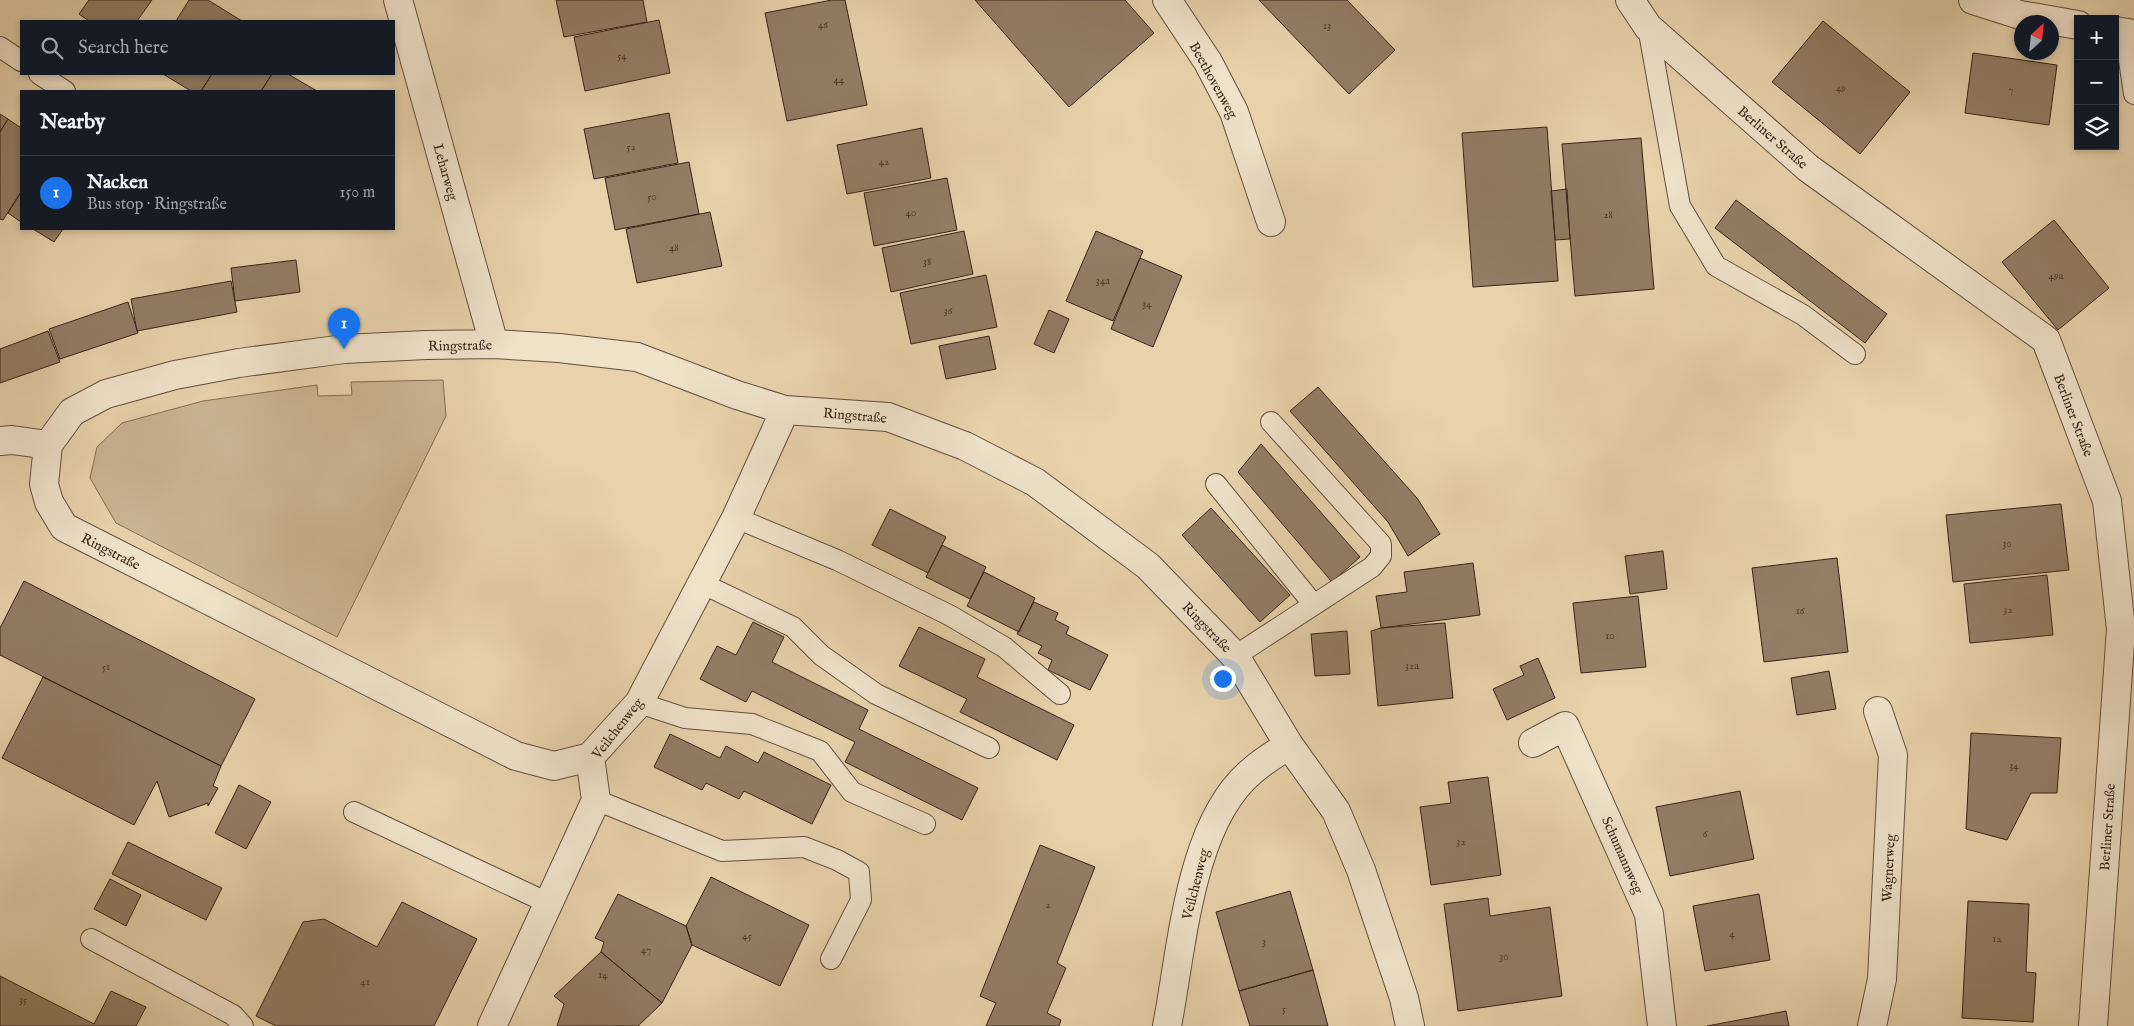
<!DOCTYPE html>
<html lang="en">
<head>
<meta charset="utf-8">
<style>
	:root { --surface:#171b24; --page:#242831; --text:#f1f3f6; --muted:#9ea1a6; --line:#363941; --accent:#1a73e8 }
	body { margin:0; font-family:"IM FELL English",serif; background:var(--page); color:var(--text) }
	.controls { position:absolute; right:15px; top:15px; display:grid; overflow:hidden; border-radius:0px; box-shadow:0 2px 8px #0003 }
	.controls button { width:45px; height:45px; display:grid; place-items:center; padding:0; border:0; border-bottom:1px solid var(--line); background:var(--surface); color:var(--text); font:25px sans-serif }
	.compass { position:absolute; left:2014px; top:15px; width:45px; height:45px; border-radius:50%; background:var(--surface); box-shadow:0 2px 8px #0003; rotate:27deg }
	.you { position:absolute; left:1222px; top:678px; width:18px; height:18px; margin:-12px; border:4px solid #fff; border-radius:50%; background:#1a73e8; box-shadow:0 0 0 8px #1a73e833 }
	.badge { display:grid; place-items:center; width:32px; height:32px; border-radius:50%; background:var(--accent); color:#fff; font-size:16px; font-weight:700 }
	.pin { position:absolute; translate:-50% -41px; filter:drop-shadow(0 1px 2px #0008) }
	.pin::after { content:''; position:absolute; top:26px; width:18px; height:15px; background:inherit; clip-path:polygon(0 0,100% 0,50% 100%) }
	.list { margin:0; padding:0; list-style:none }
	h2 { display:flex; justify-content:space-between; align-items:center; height:65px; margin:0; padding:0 20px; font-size:21px }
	h2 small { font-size:16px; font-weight:400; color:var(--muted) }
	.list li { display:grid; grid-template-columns:32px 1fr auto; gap:15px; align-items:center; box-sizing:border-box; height:75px; padding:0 20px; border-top:1px solid var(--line) }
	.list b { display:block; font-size:19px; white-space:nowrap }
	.list p { margin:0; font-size:16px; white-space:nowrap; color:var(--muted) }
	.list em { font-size:16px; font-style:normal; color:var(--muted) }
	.icon { flex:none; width:28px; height:28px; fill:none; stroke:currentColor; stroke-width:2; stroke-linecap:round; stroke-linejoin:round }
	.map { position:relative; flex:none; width:2134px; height:1026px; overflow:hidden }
	.search { position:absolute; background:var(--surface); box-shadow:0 2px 8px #0003; left:20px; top:20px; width:375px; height:55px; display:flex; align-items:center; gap:12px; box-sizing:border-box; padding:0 18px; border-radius:0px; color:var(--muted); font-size:19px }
	.panel { position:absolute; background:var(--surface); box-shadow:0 2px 8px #0003; left:20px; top:90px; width:375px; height:140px; border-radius:0px }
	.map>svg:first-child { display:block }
</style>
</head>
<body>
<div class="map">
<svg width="2134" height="1026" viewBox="0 0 2134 1026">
	<rect width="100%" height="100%" fill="#e7d2ac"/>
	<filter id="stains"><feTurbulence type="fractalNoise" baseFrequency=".004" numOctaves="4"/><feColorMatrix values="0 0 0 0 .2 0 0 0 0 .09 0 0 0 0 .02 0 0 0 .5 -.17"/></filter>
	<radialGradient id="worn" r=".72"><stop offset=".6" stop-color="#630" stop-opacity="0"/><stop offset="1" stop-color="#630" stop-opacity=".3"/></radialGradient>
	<path fill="#c9b493" stroke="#806c56" d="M 443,380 L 446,416 L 337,637 L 116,523 L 90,478 L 97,447 L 122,423 L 203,401 L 317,385 L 318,396 L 352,395 L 351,382 Z"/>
	<path fill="#927e65" stroke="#362318" d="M 89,0 L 152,0 L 137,21 L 89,21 L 79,14 Z
		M 189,0 L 208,0 L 242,21 L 176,21 Z
		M 556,0 L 643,0 L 647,22 L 564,37 Z
		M 832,0 L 845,0 L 867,105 L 787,121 L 765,13 Z
		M 975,0 L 1125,0 L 1154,33 L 1069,107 Z
		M 1259,0 L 1347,0 L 1395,50 L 1349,94 Z
		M 659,20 L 670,73 L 585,91 L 574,37 Z
		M 1823,21 L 1910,92 L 1860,154 L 1772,82 Z
		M 1973,53 L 2057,65 L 2049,125 L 1965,113 Z
		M 163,74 L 212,74 L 201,91 L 191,91 Z
		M 212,74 L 272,74 L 261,91 L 201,91 Z
		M 272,74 L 288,74 L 317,91 L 261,91 Z
		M 669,113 L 678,163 L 594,179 L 584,129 Z
		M 0,114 L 8,119 L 0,132 Z
		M 8,119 L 21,128 L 21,192 L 3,220 L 0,219 L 0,132 Z
		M 1547,127 L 1558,281 L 1473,287 L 1462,133 Z
		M 922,128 L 931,178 L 847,194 L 837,145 Z
		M 1641,138 L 1654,289 L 1575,296 L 1562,144 Z
		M 689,162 L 699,214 L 615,230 L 605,178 Z
		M 947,178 L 957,230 L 874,246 L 864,193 Z
		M 1567,189 L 1570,239 L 1555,240 L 1551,191 Z
		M 21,192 L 21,222 L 8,213 Z
		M 1736,200 L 1887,314 L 1865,343 L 1715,228 Z
		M 710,212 L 722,266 L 637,283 L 626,229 Z
		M 2054,220 L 2109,288 L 2058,330 L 2002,262 Z
		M 33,229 L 63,229 L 54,242 Z
		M 964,231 L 973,274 L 891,292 L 882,248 Z
		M 1096,231 L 1143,251 L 1113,321 L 1066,301 Z
		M 1140,258 L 1182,276 L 1153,347 L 1111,329 Z
		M 296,260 L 300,292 L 235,301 L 231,268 Z
		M 986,275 L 997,327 L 911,344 L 900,293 Z
		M 231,281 L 237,312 L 137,331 L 131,299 Z
		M 128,302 L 138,333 L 60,359 L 49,329 Z
		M 1049,310 L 1069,319 L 1054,353 L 1034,344 Z
		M 48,331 L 60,362 L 0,383 L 0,349 Z
		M 989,336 L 996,369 L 946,379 L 939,346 Z
		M 1318,387 L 1417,498 L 1440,534 L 1408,556 L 1388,522 L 1290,411 Z
		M 1261,444 L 1360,557 L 1332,582 L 1238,472 Z
		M 2061,504 L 2069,570 L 1953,582 L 1946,515 Z
		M 1211,508 L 1290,595 L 1260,622 L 1182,535 Z
		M 890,509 L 946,537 L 928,573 L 872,545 Z
		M 942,545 L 986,567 L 970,599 L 926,577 Z
		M 1663,551 L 1667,589 L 1630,594 L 1625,556 Z
		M 1837,558 L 1848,652 L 1764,662 L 1752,568 Z
		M 1473,563 L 1480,615 L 1381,628 L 1376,596 L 1407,592 L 1404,572 Z
		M 984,572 L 1035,598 L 1019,632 L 967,606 Z
		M 2047,575 L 2053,635 L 1970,643 L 1964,584 Z
		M 24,581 L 255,699 L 221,766 L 0,655 L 0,628 Z
		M 1638,596 L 1646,667 L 1581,673 L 1573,603 Z
		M 1034,602 L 1058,613 L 1055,620 L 1069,627 L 1066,634 L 1108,655 L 1090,690 L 1048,670 L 1052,660 L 1038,653 L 1042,646 L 1017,634 Z
		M 753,622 L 784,637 L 772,662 L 868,710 L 859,729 L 978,788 L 962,820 L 845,762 L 855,742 L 752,691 L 746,702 L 700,679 L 717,646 L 736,655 Z
		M 1445,623 L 1453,698 L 1378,706 L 1371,631 L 1381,628 Z
		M 919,627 L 985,659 L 977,677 L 1074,725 L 1057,760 L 960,712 L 967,699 L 899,666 Z
		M 1347,631 L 1350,674 L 1315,676 L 1311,634 Z
		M 1538,658 L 1555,698 L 1507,720 L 1493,689 L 1524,675 L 1520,666 Z
		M 1829,671 L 1836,709 L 1797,715 L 1791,678 Z
		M 43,677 L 221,766 L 213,786 L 218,788 L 208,806 L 208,803 L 169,817 L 157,781 L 134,825 L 2,758 Z
		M 1971,733 L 2061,738 L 2057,793 L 2031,793 L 2007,840 L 1966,829 Z
		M 670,734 L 720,758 L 726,746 L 758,763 L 764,752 L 831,785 L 812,824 L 744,791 L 739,799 L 706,783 L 702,790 L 654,767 Z
		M 1488,777 L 1501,875 L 1431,885 L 1420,807 L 1451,803 L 1448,782 Z
		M 239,785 L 271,802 L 246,849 L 215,833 Z
		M 1740,791 L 1754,859 L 1670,876 L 1656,807 Z
		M 128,842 L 222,888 L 206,920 L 112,874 Z
		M 1040,845 L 1095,867 L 1057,963 L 1066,968 L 1047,1013 L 1061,1020 L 1059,1026 L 986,1026 L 996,1003 L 980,996 Z
		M 711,877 L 809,925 L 780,986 L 692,945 L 686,926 Z
		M 110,879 L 141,895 L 126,926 L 94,909 Z
		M 1290,891 L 1313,970 L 1239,991 L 1216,912 Z
		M 618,894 L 686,926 L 692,945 L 662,1003 L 601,952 L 604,942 L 595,938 Z
		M 1759,894 L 1770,960 L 1705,971 L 1693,906 Z
		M 1488,898 L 1490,916 L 1550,907 L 1562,996 L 1458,1011 L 1444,904 Z
		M 1968,901 L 2029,904 L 2026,972 L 2036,973 L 2033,1022 L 1962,1018 Z
		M 402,902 L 477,939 L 434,1026 L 276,1026 L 256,1016 L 303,922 L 324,919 L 377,947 Z
		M 601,952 L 662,1003 L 638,1026 L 557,1026 L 564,1004 L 554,996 Z
		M 1313,970 L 1328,1026 L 1250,1026 L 1239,991 Z
		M 0,976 L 94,1024 L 111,991 L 146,1007 L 136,1026 L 0,1026 Z
		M 1786,1011 L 1789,1026 L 1707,1026 Z"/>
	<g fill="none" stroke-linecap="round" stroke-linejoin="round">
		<defs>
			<path id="lane" d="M 1648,27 L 1680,206 L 1716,266 L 1803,315 L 1855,354
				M 2125,33 L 2134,94
				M 0,47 L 21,61
				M 39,74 L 65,91
				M 1216,484 L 1314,605
				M 736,518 L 837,560 L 949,615 L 1004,647 L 1060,694
				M 701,583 L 793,627 L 821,655 L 876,694 L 989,748
				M 1235,656 L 1372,567 L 1381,556 L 1381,544 L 1271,422
				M 639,703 L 685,718 L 752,724 L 820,751 L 852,792 L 925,824
				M 596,800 L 722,851 L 804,847 L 837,860 L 859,872 L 861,900 L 831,959
				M 354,812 L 548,903
				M 91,939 L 233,1015 L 243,1026"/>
			<path id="street" d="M 398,0 L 494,344
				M 1167,0 L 1208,62 L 1234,112 L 1271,222
				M 1630,0 L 1648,27 L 1808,168 L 2046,340 L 2107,501 L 2121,629 L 2093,1026
				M 1973,0 L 2020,15 L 2078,25
				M 2115,31 L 2134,34
				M 0,441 L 12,440 L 48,445
				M 1533,743 L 1565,726 L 1649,914 L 1662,1026
				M 590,757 L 554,766 L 516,756 L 64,527 L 49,502 L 44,484 L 48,445 L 72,412 L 106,394 L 175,375 L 239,363 L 344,349 L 426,345 L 494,344 L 559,348 L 637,357 L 737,395 L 785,410 L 888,417 L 965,446 L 1035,482 L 1148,566 L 1235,656 L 1289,745 L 1336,811 L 1361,870 L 1404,998 L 1410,1026
				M 492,1026 L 596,800 L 590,757 L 639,703 L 736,518 L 785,410
				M 1167,1026 C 1182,950 1189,823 1252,771 C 1263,761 1277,753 1289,745
				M 1872,1026 L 1882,979 L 1893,755 L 1878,711"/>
		</defs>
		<use href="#lane" stroke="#624f3d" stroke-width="22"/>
		<use href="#street" stroke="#624f3d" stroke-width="30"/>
		<use href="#lane" stroke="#efe2c9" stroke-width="20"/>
		<use href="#street" stroke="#efe2c9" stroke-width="28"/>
	</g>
	<g text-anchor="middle" stroke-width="4" stroke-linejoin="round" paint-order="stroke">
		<g font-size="11" fill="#4d3a2b">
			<text x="823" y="28">46</text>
			<text x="1327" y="29">13</text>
			<text x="622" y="59">54</text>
			<text x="839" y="83">44</text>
			<text x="1841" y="91">49</text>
			<text x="2011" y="93">7</text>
			<text x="631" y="150">52</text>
			<text x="884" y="165">42</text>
			<text x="652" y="200">50</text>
			<text x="911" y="216">40</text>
			<text x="1608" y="218">28</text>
			<text x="674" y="251">48</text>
			<text x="927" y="265">38</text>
			<text x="2056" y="279">49a</text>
			<text x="1103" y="284">34a</text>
			<text x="1147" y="307">34</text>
			<text x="948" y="314">36</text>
			<text x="2007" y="547">30</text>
			<text x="2008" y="613">32</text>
			<text x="1800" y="614">16</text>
			<text x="1610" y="639">10</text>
			<text x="1412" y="669">32a</text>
			<text x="106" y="670">51</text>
			<text x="2014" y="769">34</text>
			<text x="1705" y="837">6</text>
			<text x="1461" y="845">32</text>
			<text x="1048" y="908">2</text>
			<text x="1732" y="937">4</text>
			<text x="747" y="939">45</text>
			<text x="1997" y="942">12</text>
			<text x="1264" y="945">3</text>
			<text x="646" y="953">47</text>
			<text x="1504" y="960">30</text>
			<text x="603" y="978">14</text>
			<text x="365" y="985">41</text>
			<text x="23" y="1003">35</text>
			<text x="1284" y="1012">5</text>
		</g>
		<g font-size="14" fill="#362318" stroke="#efe2c9">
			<text transform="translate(1214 80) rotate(61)" y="5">Beethovenweg</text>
			<text transform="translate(1773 137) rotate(41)" y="5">Berliner Straße</text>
			<text transform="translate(446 172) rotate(74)" y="5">Leharweg</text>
			<text transform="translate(460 345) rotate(-1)" y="5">Ringstraße</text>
			<text transform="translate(855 415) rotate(5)" y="5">Ringstraße</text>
			<text transform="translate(2074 415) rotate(69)" y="5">Berliner Straße</text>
			<text transform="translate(111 551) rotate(27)" y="5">Ringstraße</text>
			<text transform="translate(1207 627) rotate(46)" y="5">Ringstraße</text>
			<text transform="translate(617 728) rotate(-52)" y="5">Veilchenweg</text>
			<text transform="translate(2107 827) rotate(-86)" y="5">Berliner Straße</text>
			<text transform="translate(1623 855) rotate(66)" y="5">Schumannweg</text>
			<text transform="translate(1888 868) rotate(-87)" y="5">Wagnerweg</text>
			<text transform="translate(1195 884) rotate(-76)" y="5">Veilchenweg</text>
		</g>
	</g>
	<rect width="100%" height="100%" filter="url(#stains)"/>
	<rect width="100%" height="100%" fill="url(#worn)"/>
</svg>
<div class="controls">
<button>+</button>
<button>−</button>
<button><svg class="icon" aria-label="layers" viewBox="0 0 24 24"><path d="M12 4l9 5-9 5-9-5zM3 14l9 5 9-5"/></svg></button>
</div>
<svg class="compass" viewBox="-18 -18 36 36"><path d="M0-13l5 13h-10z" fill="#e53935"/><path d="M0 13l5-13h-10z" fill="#9ea1a6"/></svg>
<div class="you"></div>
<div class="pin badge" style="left:344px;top:349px">1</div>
<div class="search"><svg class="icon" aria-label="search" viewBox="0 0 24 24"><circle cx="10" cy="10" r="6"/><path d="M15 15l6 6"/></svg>Search here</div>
<section class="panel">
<h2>Nearby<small></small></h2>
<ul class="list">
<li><span class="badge">1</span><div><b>Nacken</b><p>Bus stop · Ringstraße</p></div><em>150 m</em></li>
</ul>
</section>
</div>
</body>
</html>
